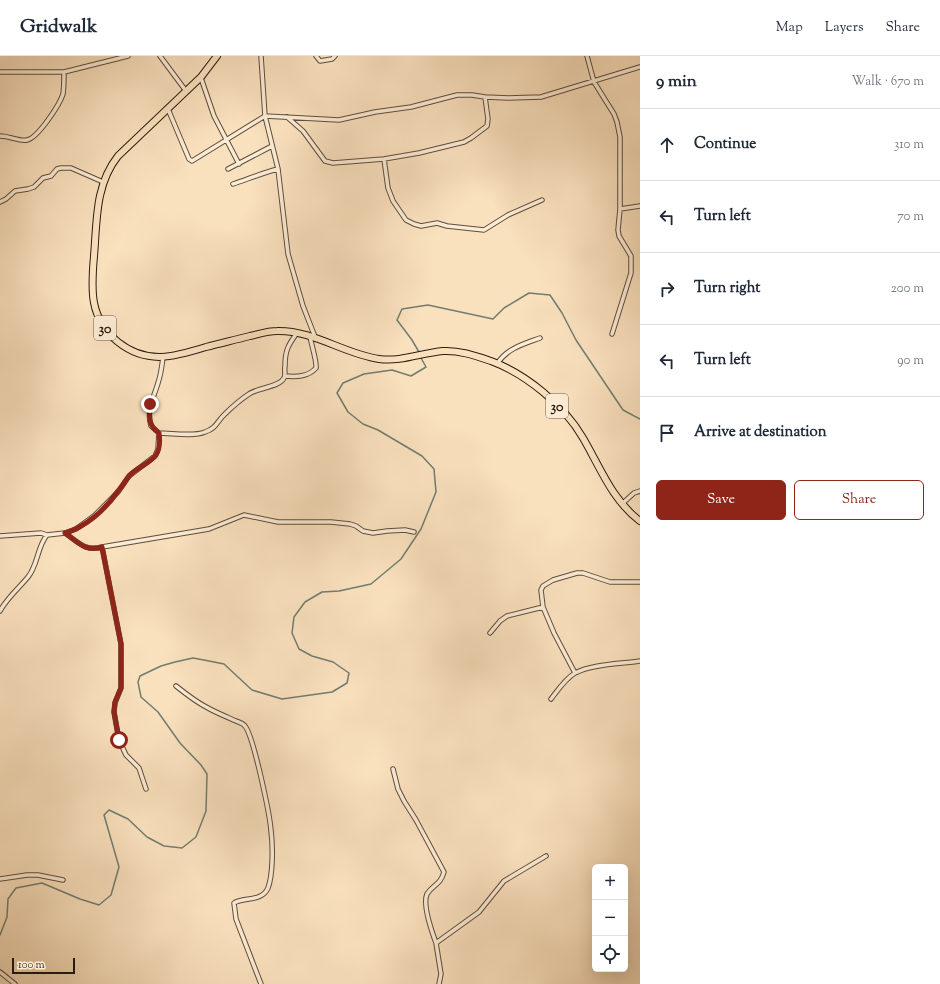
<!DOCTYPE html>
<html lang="en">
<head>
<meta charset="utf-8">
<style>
	:root { --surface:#fff; --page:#f6f6f7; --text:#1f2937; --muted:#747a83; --line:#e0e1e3; --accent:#8f2418 }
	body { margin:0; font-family:"Sorts Mill Goudy",serif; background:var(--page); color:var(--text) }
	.controls { position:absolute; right:12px; bottom:12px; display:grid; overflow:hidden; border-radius:6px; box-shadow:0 4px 16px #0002 }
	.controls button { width:36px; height:36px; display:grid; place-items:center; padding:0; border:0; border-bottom:1px solid var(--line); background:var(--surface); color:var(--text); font:20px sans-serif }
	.scale { position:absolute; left:12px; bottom:10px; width:63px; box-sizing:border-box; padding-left:4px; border:2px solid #2a1c12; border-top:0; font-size:11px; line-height:14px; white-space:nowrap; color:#2a1c12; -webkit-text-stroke:3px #fcecd5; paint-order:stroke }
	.stop { position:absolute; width:12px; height:12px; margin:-9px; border:3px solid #8f2418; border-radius:50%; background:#fff }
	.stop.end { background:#8f2418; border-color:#fff; box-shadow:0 1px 4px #0008 }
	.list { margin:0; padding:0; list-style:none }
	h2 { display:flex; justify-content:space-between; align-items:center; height:52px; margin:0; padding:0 16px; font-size:17px }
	h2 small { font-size:13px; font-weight:400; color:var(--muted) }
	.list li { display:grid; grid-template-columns:26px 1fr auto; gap:12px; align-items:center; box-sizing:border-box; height:72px; padding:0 16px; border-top:1px solid var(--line) }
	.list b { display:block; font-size:15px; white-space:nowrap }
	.list em { font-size:13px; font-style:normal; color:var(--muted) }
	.actions { display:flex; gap:8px; padding:12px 16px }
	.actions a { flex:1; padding:9px 0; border:1px solid var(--accent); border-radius:6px; text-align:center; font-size:14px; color:var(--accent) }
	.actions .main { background:var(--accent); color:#fff }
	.icon { flex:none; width:22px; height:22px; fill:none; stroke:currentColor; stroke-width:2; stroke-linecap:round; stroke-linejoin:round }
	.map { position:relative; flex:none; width:640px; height:928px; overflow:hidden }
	header { display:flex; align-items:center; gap:24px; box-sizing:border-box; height:56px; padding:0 20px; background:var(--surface); border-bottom:1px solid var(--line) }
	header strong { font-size:19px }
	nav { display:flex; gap:22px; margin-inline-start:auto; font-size:14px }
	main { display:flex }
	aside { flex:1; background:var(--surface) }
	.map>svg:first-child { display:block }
</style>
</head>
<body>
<header>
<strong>Gridwalk</strong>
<nav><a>Map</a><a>Layers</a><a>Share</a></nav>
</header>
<main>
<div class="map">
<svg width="640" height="928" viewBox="0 0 640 928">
	<rect width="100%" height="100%" fill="#fae1be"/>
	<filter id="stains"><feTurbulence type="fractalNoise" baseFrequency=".005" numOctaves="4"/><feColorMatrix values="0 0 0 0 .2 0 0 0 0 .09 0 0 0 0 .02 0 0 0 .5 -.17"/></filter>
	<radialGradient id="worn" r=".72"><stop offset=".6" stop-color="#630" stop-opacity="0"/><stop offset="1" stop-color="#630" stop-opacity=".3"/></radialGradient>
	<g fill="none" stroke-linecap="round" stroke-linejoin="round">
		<path stroke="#707d71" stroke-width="1.5" d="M 419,296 L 412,284 L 397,264 L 402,253 L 428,249 L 493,263 L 504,252 L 529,237 L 550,239 L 562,257 L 576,284 L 623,354 L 640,363
			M 0,879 L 7,861 L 8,843 L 16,832 L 42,827 L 80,843 L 99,849 L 111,839 L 119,811 L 104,759 L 109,754 L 128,763 L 147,781 L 164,790 L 182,792 L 196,781 L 206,755 L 207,718 L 201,709 L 180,687 L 158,656 L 141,641 L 138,626 L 140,620 L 161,610 L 175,606 L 193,602 L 204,604 L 224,608 L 252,634 L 282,643 L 332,636 L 347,627 L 349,617 L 333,606 L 312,600 L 299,593 L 292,577 L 294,561 L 305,546 L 322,536 L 339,535 L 371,528 L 401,503 L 421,473 L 436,436 L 434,413 L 422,400 L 378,374 L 363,368 L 348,356 L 337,337 L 343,327 L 364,318 L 392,314 L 411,320 L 426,311 L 421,302"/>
		<defs>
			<path id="street" d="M 160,0 L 186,35
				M 261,0 L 265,60 L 278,113 L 288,198 L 303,250 L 315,281
				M 316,0 L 320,5 L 332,3 L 335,0
				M 587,0 L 594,26 L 614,58 L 617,66 L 620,81 L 620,153 L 618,174 L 619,180 L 631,200 L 631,217 L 612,278
				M 0,16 L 64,16 L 128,0
				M 201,22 L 214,60 L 239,108
				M 168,53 L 189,103 L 192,105 L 265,60 L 339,64 L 375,56 L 411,51 L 457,39 L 472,39 L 485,41 L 508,42 L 541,41 L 640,11
				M 287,61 L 303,75 L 325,105 L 333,107 L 384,103 L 419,97 L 464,86 L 471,82 L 487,70 L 488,63 L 485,41
				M 0,80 C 10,80 20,86 27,84 C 38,82 60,48 63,38 C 64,31 64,23 64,16
				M 384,103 L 388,132 L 393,145 L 406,164 L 414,168 L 421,170 L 437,167 L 447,170 L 484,174 L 508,159 L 542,144
				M 228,113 L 272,90
				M 233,128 C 248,123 262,117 278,113
				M 0,146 L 6,143 L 15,135 L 28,133 L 34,131 L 43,122 L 51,120 L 57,113 L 61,112 L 71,112 L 103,126
				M 620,153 L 640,150
				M 497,308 C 507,292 524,288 540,282
				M 285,320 C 296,321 308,321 316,312 C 317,305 311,288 310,280
				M 159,377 L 151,370 C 146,354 154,341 158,327 C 161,318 162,310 163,301
				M 623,447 L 634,437 L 640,435
				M 65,477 C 78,486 85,496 102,491 L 209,473 L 244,459 L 278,466 L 331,466 L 350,468 L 356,470 L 363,475 L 373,477 L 387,475 L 405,474 L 414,476
				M 0,480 L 41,477 L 47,479
				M 102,491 L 121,588 L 121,632 L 115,647 L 114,656 L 119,684 L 126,699 L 139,712 L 146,733
				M 0,555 C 7,542 19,532 28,521 C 38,509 37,491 47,479 L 65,477 L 76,473 L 94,460 L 118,436 L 129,420 L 155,400 L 158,393 L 159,377 C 172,377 193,381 205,376 C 217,372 217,365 225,358 C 232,351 240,344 249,338 C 257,332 280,331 284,322 C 286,319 284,314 285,310 C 285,295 288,289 297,277
				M 490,577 L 500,565 L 507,560 L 543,551
				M 575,617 L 554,577 L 543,551 L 541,534 L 543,530 L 553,524 L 577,517 L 583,517 L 610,526 L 640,526
				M 176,630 C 186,638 196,646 208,652 C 217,657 227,661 236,665 C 238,666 242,667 244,669 C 253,676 270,760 271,775 C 273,789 273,819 268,832 C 262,846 244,841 234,847 L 236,863 L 261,928
				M 551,643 C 558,634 565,623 575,617 C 592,608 620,608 640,605
				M 393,713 L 398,733 L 404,745 L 416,764 L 444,816 C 440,830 433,828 427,838 C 422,849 432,876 436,887
				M 0,823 L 27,819 L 38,819 L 63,824
				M 0,916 L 15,928
				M 439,928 L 441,918 L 436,887 L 479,856 L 504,825 L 546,800"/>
			<path id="highway" d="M 217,0 L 201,21 L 118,100 C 95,129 97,165 94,200 C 91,234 89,262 118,286 C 147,309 174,301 206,291 C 221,287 235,284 250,280 C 259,278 268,275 277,275 C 313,274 344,298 379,303 C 401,306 421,297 443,295 C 459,294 476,300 491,305 C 526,318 564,349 583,382 C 600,411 612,444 640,465"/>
		</defs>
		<use href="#street" stroke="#5e4d3d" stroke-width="5.5"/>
		<use href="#highway" stroke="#2a1c12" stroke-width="8"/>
		<use href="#street" stroke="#fcecd5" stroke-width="3.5"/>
		<use href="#highway" stroke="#fae1be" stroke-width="6"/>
	</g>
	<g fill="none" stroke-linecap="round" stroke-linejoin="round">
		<path stroke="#8f2418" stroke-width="5" d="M 119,684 L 114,656 L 115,646 L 121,632 L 121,588 L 102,491 C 85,496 78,486 65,477 C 86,471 106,453 118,435 C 123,430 126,423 131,418 C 139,411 150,407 156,399 C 160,393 160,384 159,377 C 148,370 149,360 150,348"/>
	</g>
	<g text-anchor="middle" stroke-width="4" stroke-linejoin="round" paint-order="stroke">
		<g fill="#fcecd5" stroke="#695a4c" stroke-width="1">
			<rect x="94" y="260" width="22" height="24" rx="3"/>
			<rect x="546" y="338" width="22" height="24" rx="3"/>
		</g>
		<g font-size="14" font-weight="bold" fill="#2a1c12">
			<text x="105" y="277">30</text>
			<text x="557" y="355">30</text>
		</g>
	</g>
	<rect width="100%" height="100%" filter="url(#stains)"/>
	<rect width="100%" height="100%" fill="url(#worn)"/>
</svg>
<div class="controls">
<button>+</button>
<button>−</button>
<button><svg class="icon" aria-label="locate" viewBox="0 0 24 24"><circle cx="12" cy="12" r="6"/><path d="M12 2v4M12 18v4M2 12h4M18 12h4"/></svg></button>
</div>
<div class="scale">100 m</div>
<div class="stop" style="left:119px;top:684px"></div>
<div class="stop end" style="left:150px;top:348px"></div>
</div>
<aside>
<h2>9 min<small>Walk · 670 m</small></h2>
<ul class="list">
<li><svg class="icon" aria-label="ahead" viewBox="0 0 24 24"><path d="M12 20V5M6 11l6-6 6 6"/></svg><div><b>Continue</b></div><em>310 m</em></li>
<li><svg class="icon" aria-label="left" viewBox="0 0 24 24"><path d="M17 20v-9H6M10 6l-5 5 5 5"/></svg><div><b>Turn left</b></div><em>70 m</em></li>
<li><svg class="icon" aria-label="right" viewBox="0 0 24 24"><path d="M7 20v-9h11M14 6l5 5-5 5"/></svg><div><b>Turn right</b></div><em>200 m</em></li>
<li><svg class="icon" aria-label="left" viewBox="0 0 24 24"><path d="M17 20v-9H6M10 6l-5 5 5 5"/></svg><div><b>Turn left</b></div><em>90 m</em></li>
<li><svg class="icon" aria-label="arrive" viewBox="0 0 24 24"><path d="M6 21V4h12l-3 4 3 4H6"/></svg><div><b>Arrive at destination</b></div></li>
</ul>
<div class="actions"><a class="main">Save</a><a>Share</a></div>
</aside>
</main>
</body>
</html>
